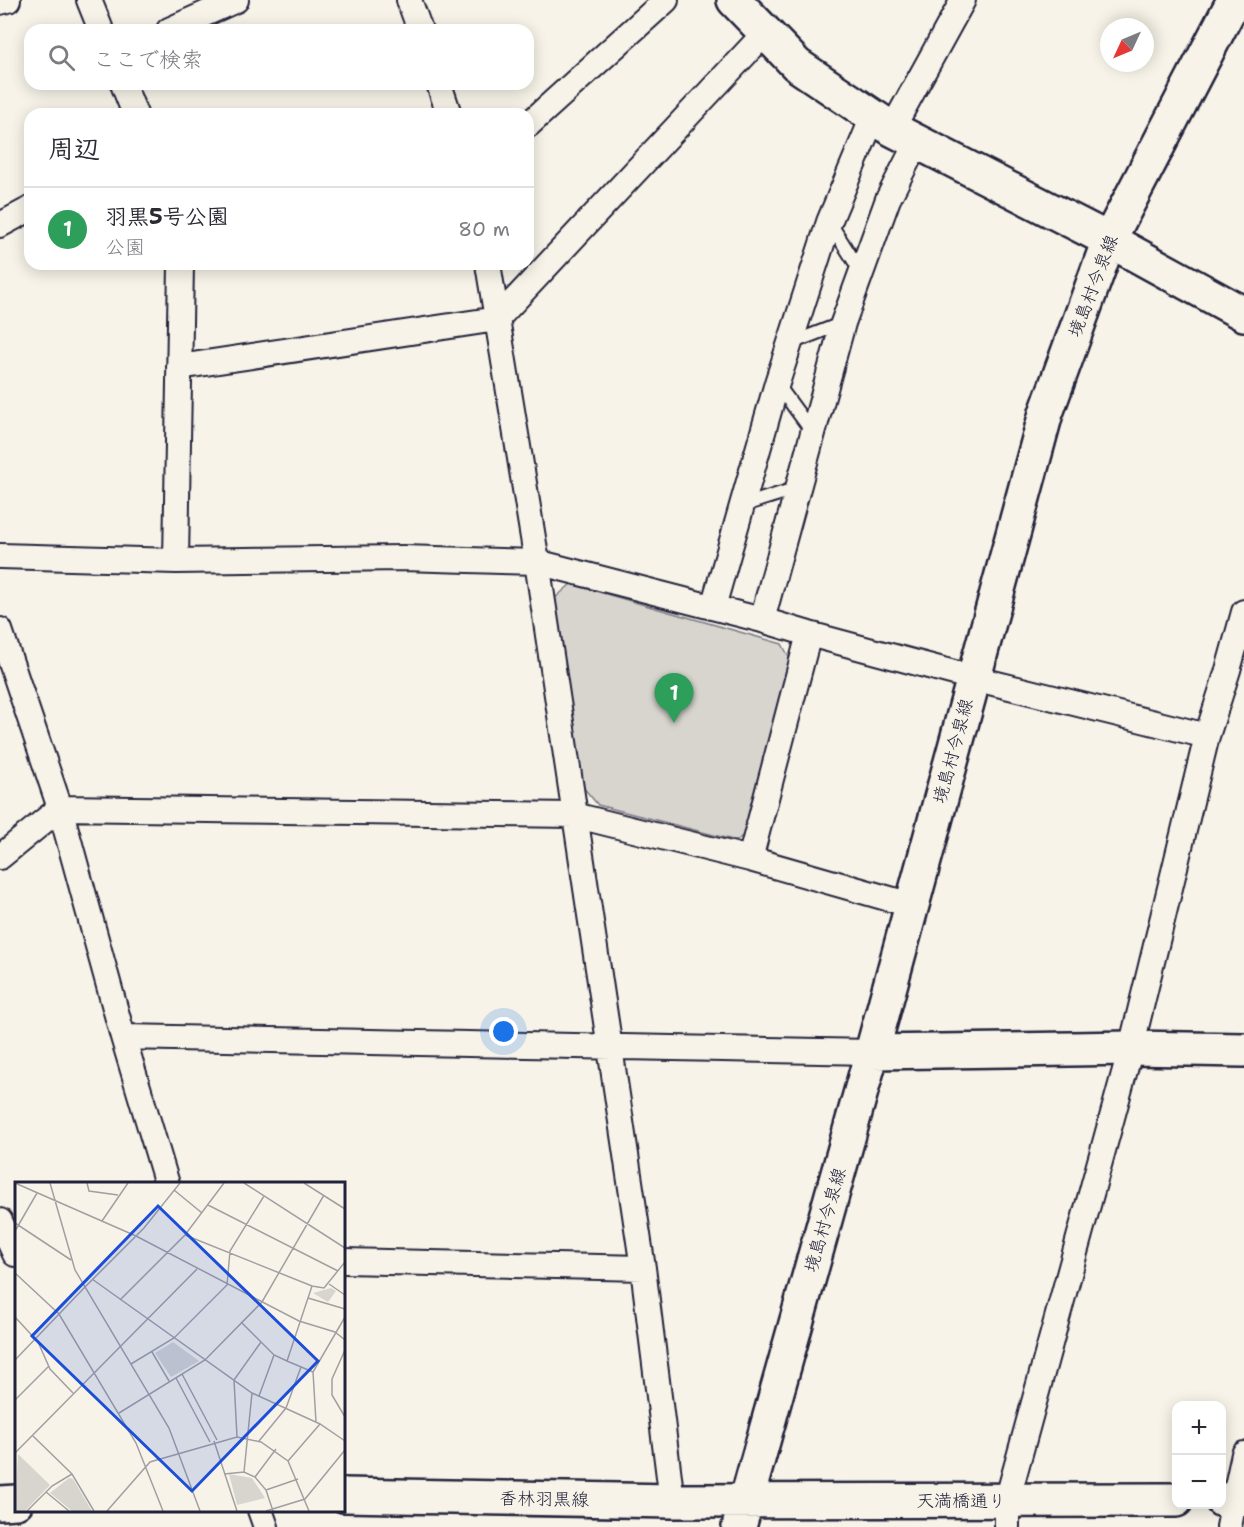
<!DOCTYPE html>
<html lang="ja">
<head>
<meta charset="utf-8">
<style>
	:root { --surface:#fff; --page:#f7f7f7; --text:#2b2b33; --muted:#7c7c81; --line:#e1e1e2; --accent:#0f766e }
	body { margin:0; font-family:"Shantell Sans","Klee One",sans-serif; background:var(--page); color:var(--text) }
	.controls { position:absolute; right:18px; bottom:18px; display:grid; overflow:hidden; border-radius:12px; box-shadow:0 3px 15px #0003 }
	.controls button { width:54px; height:54px; display:grid; place-items:center; padding:0; border:0; border-bottom:2px solid var(--line); background:var(--surface); color:var(--text); font:30px sans-serif }
	.compass { position:absolute; left:1100px; top:18px; width:54px; height:54px; border-radius:50%; background:var(--surface); box-shadow:0 3px 15px #0003; rotate:226deg }
	.you { position:absolute; left:504px; top:1032px; width:21px; height:21px; margin:-15px; border:4px solid #fff; border-radius:50%; background:#1a73e8; box-shadow:0 0 0 9px #1a73e833 }
	.badge { display:grid; place-items:center; width:39px; height:39px; border-radius:50%; background:var(--accent); color:#fff; font-size:20px; font-weight:700 }
	.pin { position:absolute; translate:-50% -50px; filter:drop-shadow(0 2px 3px #0008) }
	.pin::after { content:''; position:absolute; top:32px; width:21px; height:18px; background:inherit; clip-path:polygon(0 0,100% 0,50% 100%) }
	.list { margin:0; padding:0; list-style:none }
	h2 { display:flex; justify-content:space-between; align-items:center; height:78px; margin:0; padding:0 24px; font-size:26px }
	h2 small { font-size:20px; font-weight:400; color:var(--muted) }
	.list li { display:grid; grid-template-columns:39px 1fr auto; gap:18px; align-items:center; box-sizing:border-box; height:84px; padding:0 24px; border-top:2px solid var(--line) }
	.list b { display:block; font-size:22px; white-space:nowrap }
	.list p { margin:0; font-size:20px; white-space:nowrap; color:var(--muted) }
	.list em { font-size:20px; font-style:normal; color:var(--muted) }
	.icon { flex:none; width:33px; height:33px; fill:none; stroke:currentColor; stroke-width:2; stroke-linecap:round; stroke-linejoin:round }
	.map { position:relative; flex:none; width:1244px; height:1527px; overflow:hidden }
	.search { position:absolute; background:var(--surface); box-shadow:0 3px 15px #0003; left:24px; top:24px; width:510px; height:66px; display:flex; align-items:center; gap:15px; box-sizing:border-box; padding:0 21px; border-radius:18px; color:var(--muted); font-size:22px }
	.panel { position:absolute; background:var(--surface); box-shadow:0 3px 15px #0003; left:24px; top:108px; width:510px; height:162px; border-radius:18px }
	.map>svg:first-child { display:block }
</style>
</head>
<body>
<div class="map">
<svg width="1244" height="1527" viewBox="0 0 1244 1527">
	<rect width="100%" height="100%" fill="#f7f3e8"/>
	<filter id="ink" filterUnits="userSpaceOnUse"><feTurbulence type="fractalNoise" baseFrequency=".0167" numOctaves="2"/><feDisplacementMap in="SourceGraphic" scale="12" xChannelSelector="R" yChannelSelector="G"/><feConvolveMatrix kernelMatrix="1 2 1 2 8 2 1 2 1" color-interpolation-filters="sRGB"/></filter>
	<g filter="url(#ink)">
		<path fill="#d8d5cf" stroke="#7d7c85" stroke-width="1.5" d="M 571,584 L 782,644 L 791,661 L 748,830 L 737,841 L 598,805 L 582,786 L 555,598 Z"/>
		<g fill="none" stroke-linecap="round" stroke-linejoin="round">
			<defs>
				<path id="lane" d="M 830,223 L 861,272
					M 791,343 L 843,323
					M 777,384 L 813,433
					M 741,506 L 798,488"/>
				<path id="street" d="M 89,0 L 101,30
					M 409,0 L 420,30
					M 0,2 L 8,0
					M 169,30 L 236,0
					M 123,84 L 135,114
					M 439,84 L 449,114
					M 528,125 L 666,0
					M 892,129 L 963,0
					M 0,225 L 30,209
					M 488,264 L 537,562 L 643,1268 L 672,1501
					M 179,367 L 497,319 L 765,33
					M 0,556 L 176,561 L 403,558 L 537,562 L 762,620 L 809,634 L 973,678 L 1207,736
					M 176,561 L 181,264
					M 713,607 L 777,383 L 829,222 L 873,117
					M 762,620 L 843,323 L 888,199 L 917,142
					M 0,630 L 60,808 L 123,1037 L 167,1184
					M 0,857 L 60,808 L 574,815 L 750,859 L 911,905
					M 750,859 L 809,634
					M 123,1037 L 872,1052
					M 0,1221 L 15,1254
					M 344,1261 L 643,1268
					M 260,1510 L 266,1527
					M 1007,1527 L 1007,1501 L 1131,1048 L 1207,736 L 1228,670 L 1244,612
					M 1229,1527 L 1234,1500 L 1244,1454"/>
				<path id="secondary" d="M 734,0 L 797,65 L 892,129 L 1109,240 L 1244,314
					M 872,1052 L 1131,1048 L 1244,1050
					M 344,1495 L 672,1501 L 1176,1500
					M 1222,1500 L 1244,1499
					M 0,1503 L 16,1502
					M 739,1527 L 872,1052 L 1046,413 L 1109,240 L 1234,0"/>
			</defs>
			<use href="#lane" stroke="#22223b" stroke-width="16"/>
			<use href="#street" stroke="#22223b" stroke-width="28"/>
			<use href="#secondary" stroke="#22223b" stroke-width="38"/>
			<use href="#lane" stroke="#f7f3e8" stroke-width="12"/>
			<use href="#street" stroke="#f7f3e8" stroke-width="24"/>
			<use href="#secondary" stroke="#f7f3e8" stroke-width="33"/>
		</g>
	</g>
	<g text-anchor="middle" stroke-width="5" stroke-linejoin="round" paint-order="stroke">
		<g font-size="18" fill="#22223b" stroke="#f7f3e8">
			<text transform="translate(1093 286) rotate(-69)" y="6">境島村今泉線</text>
			<text transform="translate(953 751) rotate(-75)" y="6">境島村今泉線</text>
			<text transform="translate(825 1220) rotate(-74)" y="6">境島村今泉線</text>
			<text transform="translate(544 1499) rotate(1)" y="6">香林羽黒線</text>
			<text x="961" y="1507">天満橋通り</text>
		</g>
	</g>
	<g transform="translate(15 1182)">
		<rect width="330" height="330" fill="#f7f3e8"/>
		<path d="M 316,106 L 321,109 L 313,120 L 298,111 ZM 158,160 L 184,179 L 156,195 L 140,171 ZM 3,272 L 35,303 L 10,329 L 0,329 ZM 214,292 L 237,296 L 250,316 L 222,323 ZM 54,296 L 58,297 L 77,329 L 57,329 L 35,311 Z" fill="#d8d5cf"/>
		<path fill="none" stroke="#a29fa3" stroke-width="1.5" d="M 0,1 L 121,54 L 284,139 L 320,150 L 330,158M 35,1 L 60,88 L 154,246 L 185,329M 72,1 L 74,9 L 103,13M 229,1 L 330,66M 289,1 L 330,27M 159,8 L 187,31M 193,23 L 323,89M 87,39 L 113,1M 0,41 L 56,78M 0,49 L 22,11M 170,53 L 297,104 L 309,106 L 330,80M 0,91 L 44,132 L 121,261 L 148,329M 77,97 L 237,211 L 305,242 L 330,259M 314,102 L 330,113M 297,104 L 272,179 L 298,190M 70,105 L 129,46 L 165,1M 293,116 L 330,127M 105,118 L 170,53 L 209,1M 0,135 L 23,160 L 35,187 L 58,211M 226,140 L 259,173 L 272,179M 330,168 L 317,197 L 317,213 L 330,235M 137,170 L 154,199M 0,178 L 70,105M 116,182 L 159,156 L 212,103 L 215,69 L 249,14M 167,192 L 202,258M 161,196 L 195,260M 244,214 L 259,173M 0,218 L 34,184M 104,231 L 190,178 L 247,120 L 309,13M 301,240 L 298,190 L 330,135M 18,254 L 57,292 L 79,329M 222,255 L 219,198 L 246,160M 199,259 L 222,329M 244,259 L 271,226 L 286,185M 0,271 L 182,87M 273,279 L 305,242M 229,290 L 237,211M 209,292 L 229,290 L 240,295 L 251,308 L 258,329M 240,295 L 261,267M 251,308 L 283,297M 31,310 L 54,329M 12,329 L 37,304 L 57,292M 92,329 L 135,280 L 222,255 L 246,260 L 273,279 L 294,329M 251,329 L 290,317 L 330,268"/>
		<path fill="#1d4ed8" fill-opacity="0.15" stroke="#1d4ed8" stroke-width="3" d="M 143,24 L 303,179 L 177,309 L 17,154 Z"/>
		<rect width="330" height="330" fill="none" stroke="#22223b" stroke-width="3"/>
	</g>
</svg>
<div class="controls">
<button>+</button>
<button>−</button>
</div>
<svg class="compass" viewBox="-18 -18 36 36"><path d="M0-13l5 13h-10z" fill="#e53935"/><path d="M0 13l5-13h-10z" fill="#7c7c81"/></svg>
<div class="you"></div>
<div class="pin badge" style="left:674px;top:723px;background:#2e9e5b">1</div>
<div class="search"><svg class="icon" aria-label="search" viewBox="0 0 24 24"><circle cx="10" cy="10" r="6"/><path d="M15 15l6 6"/></svg>ここで検索</div>
<section class="panel">
<h2>周辺<small></small></h2>
<ul class="list">
<li><span class="badge" style="background:#2e9e5b">1</span><div><b>羽黒5号公園</b><p>公園</p></div><em>80 m</em></li>
</ul>
</section>
</div>
</body>
</html>
